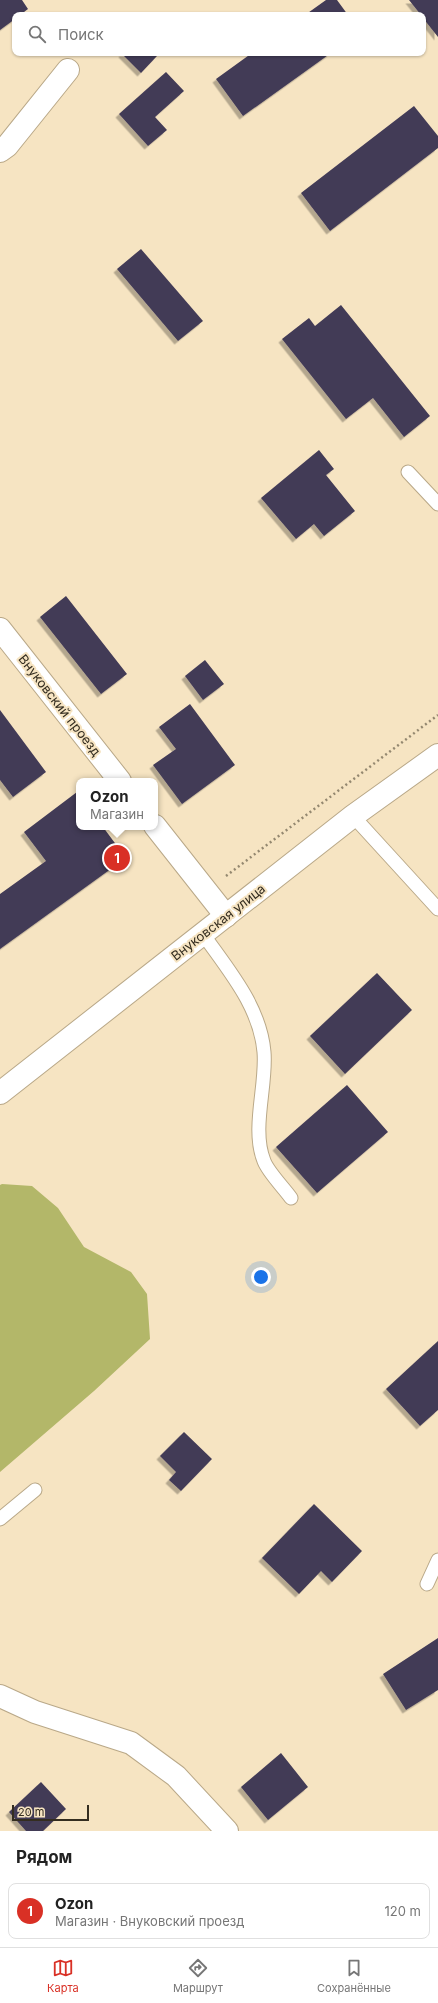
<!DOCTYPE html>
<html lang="ru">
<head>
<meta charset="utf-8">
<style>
	:root { --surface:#fff; --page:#f6f6f6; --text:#222; --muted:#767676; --line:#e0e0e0; --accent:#d93025 }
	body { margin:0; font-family:Inter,sans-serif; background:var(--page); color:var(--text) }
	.scale { position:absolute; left:12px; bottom:10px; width:77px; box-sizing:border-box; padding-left:4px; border:2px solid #342d20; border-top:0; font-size:11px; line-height:14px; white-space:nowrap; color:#342d20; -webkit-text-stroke:3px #f6e4c2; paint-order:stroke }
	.you { position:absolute; left:261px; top:1277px; width:14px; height:14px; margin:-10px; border:3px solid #fff; border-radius:50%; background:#1a73e8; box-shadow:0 0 0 6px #1a73e833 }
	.badge { display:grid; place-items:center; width:26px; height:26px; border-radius:50%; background:var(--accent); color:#fff; font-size:13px; font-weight:700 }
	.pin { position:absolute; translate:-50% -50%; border:2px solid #fff; box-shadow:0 1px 4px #0006 }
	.popup { position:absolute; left:76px; top:778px; width:82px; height:52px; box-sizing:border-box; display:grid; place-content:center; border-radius:8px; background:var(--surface); filter:drop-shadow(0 1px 3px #0005); font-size:13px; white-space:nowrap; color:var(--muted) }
	.popup b { font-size:15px; color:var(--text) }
	.popup::after { content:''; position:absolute; left:50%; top:100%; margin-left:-8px; border:8px solid transparent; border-top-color:var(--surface) }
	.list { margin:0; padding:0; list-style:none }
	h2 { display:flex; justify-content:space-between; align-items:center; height:52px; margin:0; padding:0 16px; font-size:17px }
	h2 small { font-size:13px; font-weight:400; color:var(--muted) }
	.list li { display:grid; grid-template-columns:26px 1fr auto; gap:12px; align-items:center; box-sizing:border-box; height:56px; margin:0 8px 8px; padding:0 8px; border:1px solid var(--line); border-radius:8px }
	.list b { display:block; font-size:15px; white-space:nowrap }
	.list p { margin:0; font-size:13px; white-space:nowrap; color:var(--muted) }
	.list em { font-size:13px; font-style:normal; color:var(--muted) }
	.icon { flex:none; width:22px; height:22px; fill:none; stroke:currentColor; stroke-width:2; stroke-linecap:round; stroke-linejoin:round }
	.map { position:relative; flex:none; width:438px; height:1831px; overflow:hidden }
	.search { position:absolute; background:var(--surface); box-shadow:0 1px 3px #0004; left:12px; right:12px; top:12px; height:44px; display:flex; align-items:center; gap:10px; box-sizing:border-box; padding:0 14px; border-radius:8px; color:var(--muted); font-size:15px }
	.sheet { height:116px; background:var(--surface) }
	nav { display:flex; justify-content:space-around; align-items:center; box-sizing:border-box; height:56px; border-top:1px solid var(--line); background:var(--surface); font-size:11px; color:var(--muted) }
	nav a { display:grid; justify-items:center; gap:2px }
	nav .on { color:var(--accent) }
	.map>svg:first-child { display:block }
</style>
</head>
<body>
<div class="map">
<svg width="438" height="1831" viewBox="0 0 438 1831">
	<defs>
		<filter id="shadow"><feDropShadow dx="-3.5" dy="3.5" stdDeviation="0" flood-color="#0004"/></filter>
	</defs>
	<rect width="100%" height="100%" fill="#f6e4c2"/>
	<path fill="#b3b769" d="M 2,1184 L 32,1186 L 58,1208 L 84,1247 L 131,1272 L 147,1294 L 150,1339 L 94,1391 L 0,1472 L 0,1185 Z"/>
	<path fill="#433b57" filter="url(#shadow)" d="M 0,0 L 22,0 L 28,9 L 20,15 L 15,15 L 15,19 L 0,30 Z
		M 326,0 L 337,0 L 348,15 L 305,15 Z
		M 409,0 L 438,0 L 438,37 L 423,18 L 423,15 L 421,15 Z
		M 123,53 L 153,53 L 157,56 L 141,73 L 122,54 Z
		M 252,53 L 331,53 L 243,116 L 216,79 Z
		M 166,72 L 184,91 L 155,117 L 167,130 L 148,146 L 119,114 Z
		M 414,106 L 438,136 L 438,148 L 330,231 L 301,193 Z
		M 141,249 L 203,321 L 178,341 L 117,269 Z
		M 341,305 L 430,416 L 404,437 L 373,398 L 346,419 L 282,339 L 309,318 L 315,326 Z
		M 319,450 L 334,469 L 326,475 L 355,511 L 324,536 L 314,524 L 296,539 L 261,498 Z
		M 66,596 L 127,674 L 101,694 L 40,617 Z
		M 205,660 L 224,684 L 203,700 L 185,676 Z
		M 190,704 L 235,765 L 182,804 L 153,765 L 176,749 L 159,727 Z
		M 0,710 L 46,772 L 13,797 L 0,780 Z
		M 77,792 L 79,795 L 79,827 L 103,827 L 126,858 L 0,949 L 0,894 L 46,861 L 24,832 Z
		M 377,973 L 412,1010 L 345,1074 L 310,1036 Z
		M 347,1085 L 388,1132 L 317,1193 L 276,1147 Z
		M 438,1341 L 438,1410 L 420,1426 L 386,1389 Z
		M 184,1432 L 212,1459 L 181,1491 L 169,1480 L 176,1472 L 160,1456 Z
		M 314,1504 L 362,1551 L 332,1582 L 321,1571 L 299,1594 L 262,1558 Z
		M 438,1638 L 438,1690 L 406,1710 L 383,1674 Z
		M 281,1753 L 308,1787 L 268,1820 L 241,1787 Z
		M 41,1782 L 66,1809 L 43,1831 L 26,1831 L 9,1812 Z"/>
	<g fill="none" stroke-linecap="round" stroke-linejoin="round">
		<defs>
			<path id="lane" d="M 408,472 L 438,504
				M 353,816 L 438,909
				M 203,934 C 228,970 260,1006 264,1052 C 267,1085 251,1129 264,1161 C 268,1172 284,1188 291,1198
				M 0,1519 L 35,1490
				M 427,1584 L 438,1560"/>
			<path id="street" d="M 0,151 L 7,146 L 68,70
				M 0,629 L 120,781
				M 155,826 L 226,916
				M 0,1696 L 35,1712 L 131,1743 L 176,1776 L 227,1831"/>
			<path id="secondary" d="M 0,1093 L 353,816 L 438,755"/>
		</defs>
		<use href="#lane" stroke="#b9a888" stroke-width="15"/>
		<use href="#street" stroke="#b9a888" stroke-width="24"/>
		<use href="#secondary" stroke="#b9a888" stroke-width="24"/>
		<path stroke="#948870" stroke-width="2.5" stroke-dasharray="2 3" stroke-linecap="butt" d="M 226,876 L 438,715"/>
		<use href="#lane" stroke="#fff" stroke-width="13"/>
		<use href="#street" stroke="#fff" stroke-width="22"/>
		<use href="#secondary" stroke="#fff" stroke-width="22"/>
	</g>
	<g text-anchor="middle" stroke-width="4" stroke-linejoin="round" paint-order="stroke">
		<g font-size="13" fill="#342d20" stroke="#f6e4c2">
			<text transform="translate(60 705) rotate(52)" y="5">Внуковский проезд</text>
			<text transform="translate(218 922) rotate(-38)" y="5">Внуковская улица</text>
		</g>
	</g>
</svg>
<div class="scale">20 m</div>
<div class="you"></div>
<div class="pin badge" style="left:117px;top:858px">1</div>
<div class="popup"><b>Ozon</b>Магазин</div>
<div class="search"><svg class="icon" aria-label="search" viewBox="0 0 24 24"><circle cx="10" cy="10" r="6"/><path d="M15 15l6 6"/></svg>Поиск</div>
</div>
<section class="sheet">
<h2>Рядом<small></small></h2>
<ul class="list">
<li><span class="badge">1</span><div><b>Ozon</b><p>Магазин · Внуковский проезд</p></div><em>120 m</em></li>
</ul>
</section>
<nav>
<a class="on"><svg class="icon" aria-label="map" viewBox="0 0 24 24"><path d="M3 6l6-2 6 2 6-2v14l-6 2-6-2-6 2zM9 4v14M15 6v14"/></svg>Карта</a>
<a><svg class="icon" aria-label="directions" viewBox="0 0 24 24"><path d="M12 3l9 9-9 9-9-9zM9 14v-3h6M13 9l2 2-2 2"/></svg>Маршрут</a>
<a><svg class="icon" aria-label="saved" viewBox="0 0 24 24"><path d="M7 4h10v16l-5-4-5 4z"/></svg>Сохранённые</a>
</nav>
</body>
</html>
